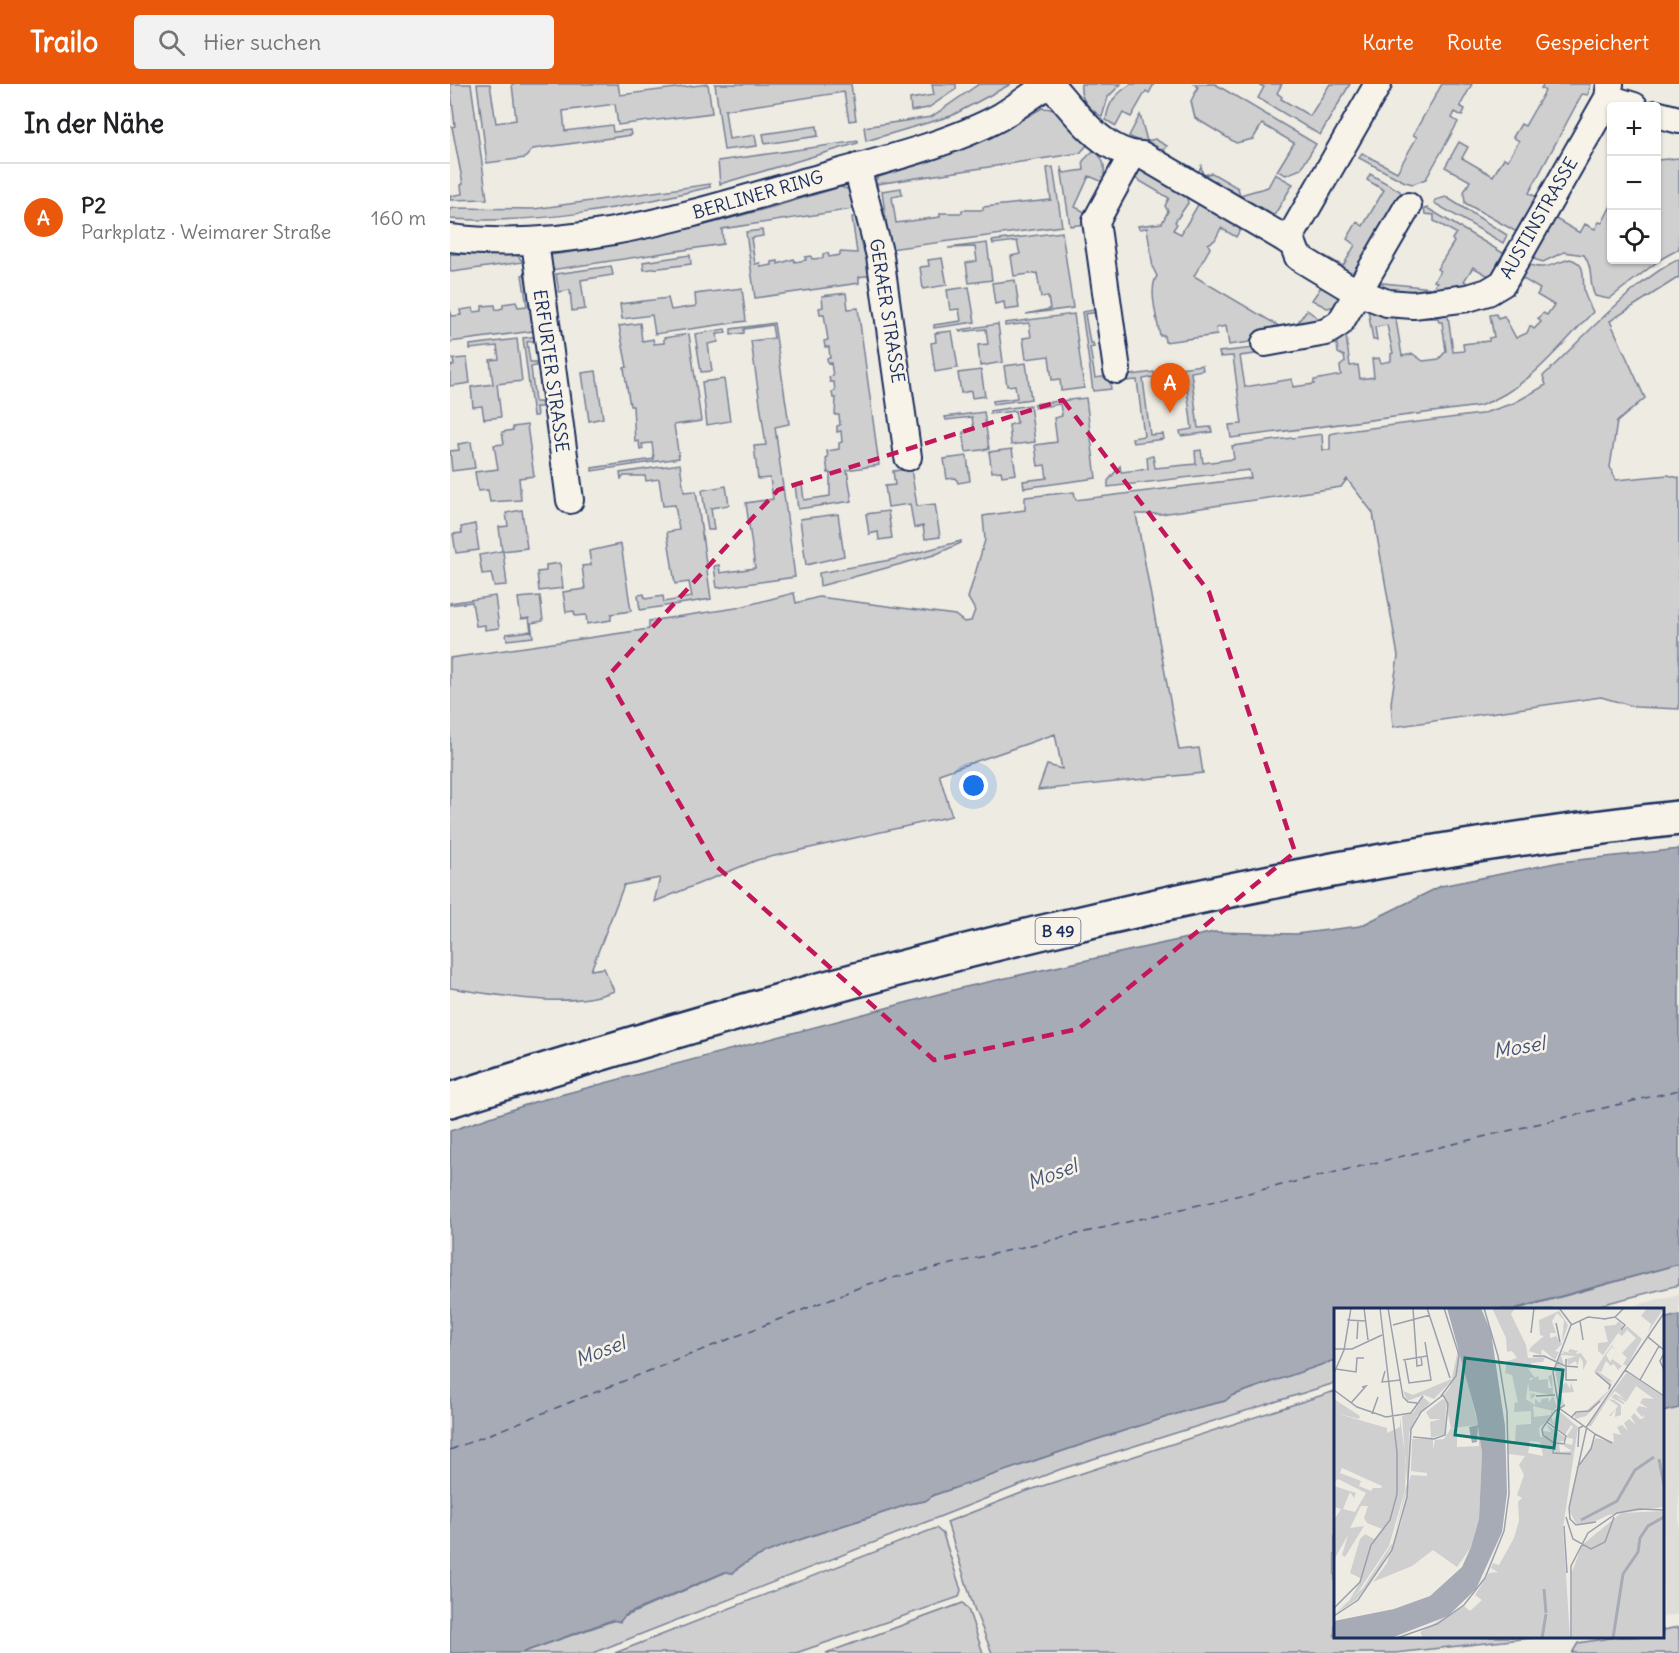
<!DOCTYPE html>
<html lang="de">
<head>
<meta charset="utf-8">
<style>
	:root { --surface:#fff; --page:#f2f2f2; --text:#202124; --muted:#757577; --line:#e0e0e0; --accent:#ea580c }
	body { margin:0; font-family:Delius,sans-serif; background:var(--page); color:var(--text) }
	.controls { position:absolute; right:18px; top:18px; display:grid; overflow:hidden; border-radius:6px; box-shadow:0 2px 4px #0004 }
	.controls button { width:54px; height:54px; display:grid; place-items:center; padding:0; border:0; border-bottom:2px solid var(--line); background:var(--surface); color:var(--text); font:30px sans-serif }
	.you { position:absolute; left:524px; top:702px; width:21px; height:21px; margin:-15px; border:4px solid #fff; border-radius:50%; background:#1a73e8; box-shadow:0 0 0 9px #1a73e833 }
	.badge { display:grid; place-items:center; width:39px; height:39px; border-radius:50%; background:var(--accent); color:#fff; font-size:20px; font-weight:700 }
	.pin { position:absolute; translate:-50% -50px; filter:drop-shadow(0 2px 3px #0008) }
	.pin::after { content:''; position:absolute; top:32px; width:21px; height:18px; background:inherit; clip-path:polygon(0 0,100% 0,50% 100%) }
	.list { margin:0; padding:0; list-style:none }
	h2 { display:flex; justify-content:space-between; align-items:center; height:78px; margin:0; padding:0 24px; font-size:26px }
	h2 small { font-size:20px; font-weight:400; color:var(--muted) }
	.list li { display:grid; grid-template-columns:39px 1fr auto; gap:18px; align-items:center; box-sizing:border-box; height:108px; padding:0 24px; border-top:2px solid var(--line) }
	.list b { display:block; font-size:22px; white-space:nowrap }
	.list p { margin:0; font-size:20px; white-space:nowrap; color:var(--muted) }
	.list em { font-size:20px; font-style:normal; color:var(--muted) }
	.icon { flex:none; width:33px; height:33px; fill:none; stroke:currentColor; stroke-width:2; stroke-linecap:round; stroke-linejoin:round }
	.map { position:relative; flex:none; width:1229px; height:1569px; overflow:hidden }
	header { display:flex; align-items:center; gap:36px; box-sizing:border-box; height:84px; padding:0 30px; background:var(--accent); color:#fff }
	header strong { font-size:28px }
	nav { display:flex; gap:33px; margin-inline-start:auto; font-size:21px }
	.search { width:420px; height:54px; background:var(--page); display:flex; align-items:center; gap:15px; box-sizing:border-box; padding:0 21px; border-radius:6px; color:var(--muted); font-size:22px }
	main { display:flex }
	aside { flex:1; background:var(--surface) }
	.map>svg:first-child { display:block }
</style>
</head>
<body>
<header>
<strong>Trailo</strong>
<div class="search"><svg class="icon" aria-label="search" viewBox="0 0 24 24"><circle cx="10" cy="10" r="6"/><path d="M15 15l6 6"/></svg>Hier suchen</div>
<nav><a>Karte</a><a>Route</a><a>Gespeichert</a></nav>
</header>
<main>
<aside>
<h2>In der Nähe<small></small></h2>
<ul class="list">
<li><span class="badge">A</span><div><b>P2</b><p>Parkplatz · Weimarer Straße</p></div><em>160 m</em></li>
</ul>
</aside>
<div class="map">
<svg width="1229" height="1569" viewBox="0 0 1229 1569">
	<rect width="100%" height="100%" fill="#eeebe2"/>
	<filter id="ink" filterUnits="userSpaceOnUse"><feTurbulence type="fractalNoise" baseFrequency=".0167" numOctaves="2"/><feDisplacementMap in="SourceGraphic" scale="12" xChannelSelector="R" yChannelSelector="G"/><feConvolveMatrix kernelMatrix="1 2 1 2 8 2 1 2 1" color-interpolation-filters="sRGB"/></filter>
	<g filter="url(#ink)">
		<path fill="#deddd8" d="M 1229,1210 L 1229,1530 L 1213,1533 L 1212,1226 L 1167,1226 Z"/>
		<path fill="#cfcfcf" stroke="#757f96" stroke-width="1.5" d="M 0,0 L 21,0 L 37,115 L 0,116 L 0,112 L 12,110 L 11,101 L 13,100 L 2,43 L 5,42 Z
			M 27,0 L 40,0 L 46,39 L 66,36 L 62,0 L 168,0 L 170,11 L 258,0 L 262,29 L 168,41 L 165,20 L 113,27 L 115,47 L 162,41 L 163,48 L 180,46 L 181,51 L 83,65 L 75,74 L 37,79 Z
			M 265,0 L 401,0 L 406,36 L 399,37 L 394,8 L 275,26 L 279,55 L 305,51 L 307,62 L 274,66 Z
			M 482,0 L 506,0 L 506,5 L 478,24 L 461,27 L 460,15 L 484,11 Z
			M 529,0 L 561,0 L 501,32 L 416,57 L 414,43 L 481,33 Z
			M 631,0 L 671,0 L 658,13 L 652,33 C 640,25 629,16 631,0 Z
			M 681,0 L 704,0 L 699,9 L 696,7 L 681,33 L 673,29 L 666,42 L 656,36 C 658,18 666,10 681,0 Z
			M 744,0 L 765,0 L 866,60 L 851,85 L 836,91 L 827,87 L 844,59 L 812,40 L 803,55 L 786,59 L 745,34 L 741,17 L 748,3 Z
			M 808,0 L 832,0 L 827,9 L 832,13 L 831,15 L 860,32 L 880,0 L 900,0 L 870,51 L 808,14 L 814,3 Z
			M 992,0 L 1022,0 L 1010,22 L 1015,25 L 1012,32 L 1005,28 L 1002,34 L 1008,38 L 976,95 L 963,100 L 955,98 L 909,74 L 912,69 L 947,88 L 967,53 L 963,51 Z
			M 1094,0 L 1141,0 L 1138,11 L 1132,10 L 1079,109 L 1092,116 L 1072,151 L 1015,119 L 1014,108 L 1020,97 L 995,83 L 1009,58 L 1018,63 L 1012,74 L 1043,92 L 1054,74 L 1058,76 L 1069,57 L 1063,53 L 1071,40 L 1075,42 L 1095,7 L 1091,4 Z
			M 592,24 C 614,24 626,44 639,59 L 630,69 L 427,100 L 430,121 L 423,98 L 429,93 L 542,53 Z
			M 690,31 L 697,57 L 705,55 L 717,62 L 711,71 L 679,52 Z
			M 367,42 L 368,52 L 315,60 L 313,50 Z
			M 408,57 L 408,59 L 270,100 L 268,77 Z
			M 644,66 C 655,76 656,84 653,98 L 639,92 L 625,123 L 637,129 L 636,140 L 620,142 L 611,83 L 614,89 L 634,86 L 633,77 Z
			M 1229,74 L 1229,165 L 1211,175 L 1159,215 L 1145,212 C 1138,199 1144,185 1134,171 L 1114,168 L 1093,178 L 1077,173 L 1099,131 L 1130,149 L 1135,140 L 1145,145 L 1149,138 L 1152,139 L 1161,122 L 1162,176 L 1206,176 L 1207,76 Z
			M 751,82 L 753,91 L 762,89 L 788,104 L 790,111 L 818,103 L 825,90 L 843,100 L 819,140 L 745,97 Z
			M 603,83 L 612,142 L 440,165 L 432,107 L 451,104 L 452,111 L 442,113 L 446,139 L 490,133 L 490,129 L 512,129 L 512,126 L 533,126 L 533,123 L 601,116 L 597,84 Z
			M 689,85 L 737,113 L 738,119 L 725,138 L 727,140 L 723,146 L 731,150 L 749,119 L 791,144 L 786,153 L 771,144 L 765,156 L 758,160 L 760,164 L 744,192 L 832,244 L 845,242 L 857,226 L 872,237 L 821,255 L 779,261 L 776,242 L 766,244 L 767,251 L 715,258 L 714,251 L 710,252 C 707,234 698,205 707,192 L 703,184 L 697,144 L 689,145 L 688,142 L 712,139 L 718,127 L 715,122 L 719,114 L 685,94 L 666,127 L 659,123 Z
			M 920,90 L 950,107 L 952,113 L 908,196 L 873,175 L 875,172 L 893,182 L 905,161 L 897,155 L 907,138 L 913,142 L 934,106 L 917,96 Z
			M 260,100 L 260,103 C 169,125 94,140 0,135 L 0,124 L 84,125 Z
			M 390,103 L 401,106 L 410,124 L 272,145 L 273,160 L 101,186 L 98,172 L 101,171 C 200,158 295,132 390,103 Z
			M 996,113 L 1057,151 L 1053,159 L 984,119 L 985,116 Z
			M 977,124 L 1053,169 L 1056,180 L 1042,194 L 1023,183 L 1014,197 L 1026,204 C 994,208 949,223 923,198 L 983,204 L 987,198 L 984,197 L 990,187 L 987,185 L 1004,158 L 1002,155 L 1006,149 L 984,137 L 984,131 L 975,130 L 974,125 Z
			M 407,132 L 421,191 L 409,193 L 409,199 L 305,214 L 296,148 L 312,146 L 313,152 L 301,154 L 305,180 L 310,179 L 311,183 L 322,181 L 322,178 L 328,177 L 328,180 L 344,175 L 345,178 L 356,176 L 355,173 L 361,172 L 362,175 L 373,174 L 373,170 L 378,169 L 379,173 L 390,171 L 390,168 L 407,169 L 402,133 Z
			M 612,148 L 623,224 L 576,230 L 600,225 L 598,213 L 591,213 L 587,189 L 564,192 L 561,172 L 570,170 L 567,157 L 543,160 L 542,157 Z
			M 537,159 L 542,196 L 519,199 L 516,179 L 527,177 L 525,163 L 498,164 Z
			M 0,170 L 67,171 L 73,178 L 2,188 L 0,187 Z
			M 240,171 L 241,180 L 194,186 L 193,178 Z
			M 492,174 L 497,201 L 473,205 L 470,183 L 479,182 L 478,176 Z
			M 1120,175 C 1137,180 1132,191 1134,206 C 1135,214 1140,221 1143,228 C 1109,263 1077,306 1029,322 L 781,354 L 779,341 L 792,340 L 783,272 L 770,273 L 769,268 L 804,264 L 805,270 L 790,272 L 795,303 L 842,295 L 843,303 L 864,300 L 864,296 L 891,291 L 890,282 L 895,278 L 894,272 L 888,269 L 887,260 L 873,262 L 872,254 L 895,244 L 900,282 L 908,281 L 910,295 L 924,293 L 922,275 L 929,274 L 931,279 L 941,277 L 941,270 L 943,269 L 937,241 L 925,243 L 927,256 L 923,256 L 918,225 L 945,230 L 952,272 L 963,270 L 973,277 L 989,275 L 996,267 L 992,238 L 989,238 L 988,234 L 971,234 L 971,231 L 997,225 L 1003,268 L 1014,267 L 1013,260 L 1039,257 L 1039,254 L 1044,253 L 1040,231 L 1046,230 L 1048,234 L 1054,232 L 1066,254 L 1077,249 L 1080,242 L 1084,245 L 1091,238 L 1088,234 L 1093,229 L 1097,231 L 1104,221 L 1087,211 L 1090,205 L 1065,190 L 1075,179 C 1094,188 1101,180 1120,175 Z
			M 1229,175 L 1229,193 L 1160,237 L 1195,314 L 1167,338 L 1160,383 L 1166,396 L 1218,391 L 1229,394 L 1229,625 L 1186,623 L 1151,613 L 943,643 L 941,619 L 948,572 L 923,429 L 897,395 L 891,403 L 711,430 L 686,430 L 729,666 L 749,664 L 753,689 L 588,706 L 597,681 L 612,685 L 605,650 L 489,690 L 502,732 L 307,776 L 204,818 L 210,794 L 174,801 L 141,886 L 154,884 L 164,907 C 117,926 49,911 0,904 L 0,574 L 199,545 L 199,537 L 286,524 L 344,509 L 346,519 L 369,513 L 505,531 L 514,538 L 521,537 L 525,526 L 518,514 L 535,456 L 533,432 L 575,426 L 575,413 L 624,408 L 626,416 L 801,394 L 799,386 L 658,403 L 658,397 L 670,382 L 671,388 L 698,385 L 697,373 L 703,372 L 705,384 L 746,380 L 745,367 L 751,366 L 753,379 L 784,375 L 782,362 L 872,350 L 873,366 L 880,366 L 880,350 L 889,348 L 1031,330 L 1064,319 L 1096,301 L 1093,292 C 1129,258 1185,196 1229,175 Z
			M 161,182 L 163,191 L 131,196 L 135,225 L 122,227 L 120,206 L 109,208 L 106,190 Z
			M 859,184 L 897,206 L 892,221 L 877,224 L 862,216 L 871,203 L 854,193 Z
			M 75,190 L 83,247 L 0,258 L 0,226 L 2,232 L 11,231 L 10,226 L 23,224 L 24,228 L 32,227 L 32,222 L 45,221 L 46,226 L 53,224 L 53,220 L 66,218 L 68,223 L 77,222 L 72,191 Z
			M 565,196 L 569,224 L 555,226 L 554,218 L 545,220 L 542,199 Z
			M 519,203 L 525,238 L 484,244 L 484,241 L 511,237 L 509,225 L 500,226 L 497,206 Z
			M 292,204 L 296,237 L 205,250 L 202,231 L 172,235 L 170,220 L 218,214 L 221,226 L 246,222 L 245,210 Z
			M 396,209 L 398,225 L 408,224 L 429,381 L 397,386 L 402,417 L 348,425 L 345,401 L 352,400 L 354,416 L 380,412 L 380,389 L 378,389 L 376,375 L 378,374 L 377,367 L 389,365 L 389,359 L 392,358 L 391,347 L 387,348 L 387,342 L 390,341 L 389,331 L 385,331 L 386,314 L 383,314 L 382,308 L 385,307 L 384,298 L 380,298 L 379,293 L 383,292 L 381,279 L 378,280 L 377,274 L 380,274 L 379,263 L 375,263 L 374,257 L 378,256 L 374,230 L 370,230 L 369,224 L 373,223 L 372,212 Z
			M 649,225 L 650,228 L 635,230 L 640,259 L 643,259 L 644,263 L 640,264 L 645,294 L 659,292 L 661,305 L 643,307 L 632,228 Z
			M 624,230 L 634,304 L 611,307 L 610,295 L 602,296 L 599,272 L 576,275 L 573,254 L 581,253 L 579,239 L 555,242 L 555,239 Z
			M 190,239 L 192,257 L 203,255 L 204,260 L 214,259 L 214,254 L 239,250 L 251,337 L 224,341 L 229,374 L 142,387 L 142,384 L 204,375 L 202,359 L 192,360 L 193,365 L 190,366 L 189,357 L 185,358 L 183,322 L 180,322 L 174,284 L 177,283 L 169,242 Z
			M 324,239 L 339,340 L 325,343 L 345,493 L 267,504 L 264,482 L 269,481 L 270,489 L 305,484 L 296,419 L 323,415 L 320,394 L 308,395 L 304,362 L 316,361 L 301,257 L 324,254 L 322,241 L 294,245 L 294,249 L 281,251 L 281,245 Z
			M 548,240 L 553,278 L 530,282 L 528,261 L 538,260 L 536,245 L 510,248 L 509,246 Z
			M 275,245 L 276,249 L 267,250 L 268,258 L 258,260 L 262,287 L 251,288 L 245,250 Z
			M 502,247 L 508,284 L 485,288 L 481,259 L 486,258 L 485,249 Z
			M 89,252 L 90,256 L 77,258 L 80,278 L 85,278 L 86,282 L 81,283 L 85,318 L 91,318 L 92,323 L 86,323 L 87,332 L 83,332 L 73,254 Z
			M 67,255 L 72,297 L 47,300 L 51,333 L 34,335 L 32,322 L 23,323 L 21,303 L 43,300 L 40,276 L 49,275 L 47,262 L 20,265 L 20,261 Z
			M 17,274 L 20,299 L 0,302 L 0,282 L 4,281 L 3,275 Z
			M 576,279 L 581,315 L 543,320 L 543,317 L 567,314 L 565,301 L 557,302 L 554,282 Z
			M 752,281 L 753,286 L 741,288 L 748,344 L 761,343 L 762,348 L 731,352 L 730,347 L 742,345 L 735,289 L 722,291 L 722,285 Z
			M 531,286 L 535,312 L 522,314 L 521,307 L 511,309 L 508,289 Z
			M 146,287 L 153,334 L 139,337 L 132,289 Z
			M 704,288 L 705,293 L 693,295 L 700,351 L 713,350 L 714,355 L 683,359 L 682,354 L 694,352 L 687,296 L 675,297 L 674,292 Z
			M 274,295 L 280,337 L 257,341 L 252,298 Z
			M 636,314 L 646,394 L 574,404 L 573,397 L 597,394 L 595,381 L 588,382 L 585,361 L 607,358 L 604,334 L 612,332 L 610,320 L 585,324 L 584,320 Z
			M 580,321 L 585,358 L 561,361 L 559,341 L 567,339 L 565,327 L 540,330 L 540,327 Z
			M 534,328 L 539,365 L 516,368 L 513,348 L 524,346 L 522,333 L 496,336 L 495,333 Z
			M 77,341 L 84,392 L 69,394 L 71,416 L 40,418 L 38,406 L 28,407 L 25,388 L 48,385 L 44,361 L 54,360 L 52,348 L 63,346 L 63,343 Z
			M 21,358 L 25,384 L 2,387 L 0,367 L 9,366 L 8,360 Z
			M 562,365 L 566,390 L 552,392 L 551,387 L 542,388 L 539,368 Z
			M 517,372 L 520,397 L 508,399 L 506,394 L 497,395 L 494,375 Z
			M 230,380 L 234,408 L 246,407 L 261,515 L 190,526 L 188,511 L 194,510 L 195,515 L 213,512 L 214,518 L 242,513 L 239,498 L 225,500 L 217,448 L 229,446 L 225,421 L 213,422 L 209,395 L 196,397 L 195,392 L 174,392 L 171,395 L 170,389 Z
			M 461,385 L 467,422 L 485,420 L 490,453 L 475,455 L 473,442 L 464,444 L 460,420 L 438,423 L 435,402 L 445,401 L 443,387 Z
			M 276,402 L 279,421 L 261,424 L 264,446 L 258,446 L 252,406 Z
			M 72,426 L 77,464 L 53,467 L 57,501 L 44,502 L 41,489 L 32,490 L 29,471 L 52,467 L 49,443 L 58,442 L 56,429 Z
			M 438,427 L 442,454 L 429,456 L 428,448 L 419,450 L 416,430 Z
			M 388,430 L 394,472 L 356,481 L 350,435 Z
			M 25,440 L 29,466 L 6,469 L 3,450 L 12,449 L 11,443 Z
			M 511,457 L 511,459 L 484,471 L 370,502 L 369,489 L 440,476 Z
			M 171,460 L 181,527 L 161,530 L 161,536 L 137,540 L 136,531 L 125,532 L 124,527 L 116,528 L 113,508 L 135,505 L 132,482 L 141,481 L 139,467 Z
			M 110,479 L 113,504 L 89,507 L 87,488 L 96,487 L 96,481 Z
			M 45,512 L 49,544 L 35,546 L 35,541 L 26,542 L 22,518 L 0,521 L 0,519 Z
			M 90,512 L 93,537 L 81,539 L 83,553 L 57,556 L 56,550 L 81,547 L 79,534 L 71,535 L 68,514 Z
			M 1229,1180 L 1229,1201 L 1134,1225 L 1064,1226 Z
			M 885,1276 L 885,1299 L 611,1385 L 143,1569 L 71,1569 L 171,1534 L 276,1488 L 283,1489 C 303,1464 422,1435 458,1420 L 475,1417 L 484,1411 L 648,1355 L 742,1325 L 775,1317 L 781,1312 Z
			M 885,1307 L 885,1552 L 1089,1553 L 945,1569 L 542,1569 L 524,1524 L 497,1438 L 574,1408 Z
			M 486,1444 L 493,1450 L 511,1506 L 509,1513 L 346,1569 L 165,1569 Z
			M 513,1519 L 518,1525 L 533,1569 L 376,1569 Z
			M 1229,1543 L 1229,1569 L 1122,1569 L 1128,1559 L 1167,1553 L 1212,1552 L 1213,1546 Z"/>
		<path fill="#a6abb5" stroke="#6e7992" stroke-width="1.5" d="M 1229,765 L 1229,1180 L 1064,1225 L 885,1226 L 885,1276 L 781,1312 L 775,1317 L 742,1325 L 648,1355 L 484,1411 L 475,1417 L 458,1420 C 423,1435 302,1464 283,1489 L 275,1488 L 175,1531 L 170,1538 L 162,1536 L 71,1569 L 0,1569 L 0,1047 L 84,1018 L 511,904 L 764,848 L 846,850 L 910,842 L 991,802 L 1110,778 Z
			M 1229,1231 L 1229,1324 L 1213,1328 L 1213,1235 Z"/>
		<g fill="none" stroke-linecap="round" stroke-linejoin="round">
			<path stroke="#455478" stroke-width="1.5" stroke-dasharray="8 6" stroke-linecap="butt" d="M 0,1366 L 418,1200 L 1229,1006"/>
			<defs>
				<path id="minor" d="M 600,0 C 624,27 653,70 692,71 L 832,153 L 843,160 L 848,173 L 903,206 L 937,219 L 963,221 L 1018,214 L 1038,208 L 1053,199 L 1158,14 L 1160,0
					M 1158,14 L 1184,22
					M 1206,30 L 1229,36
					M 407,83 L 430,172 L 458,373
					M 0,154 C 118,169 231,133 343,101 C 406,83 493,64 550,33 C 566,23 582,11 599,0
					M 838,157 L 928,0
					M 85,158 L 120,416
					M 815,259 L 876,248 L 890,239 L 958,122
					M 667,286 L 646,137 L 682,71"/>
				<path id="major" d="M 0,1016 C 400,889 811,780 1229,734"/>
			</defs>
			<use href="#minor" stroke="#1b2f5e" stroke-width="30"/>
			<use href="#major" stroke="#1b2f5e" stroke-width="38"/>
			<use href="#minor" stroke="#f7f3e8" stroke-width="26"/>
			<use href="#major" stroke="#f7f3e8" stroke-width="33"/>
		</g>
	</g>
	<path fill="none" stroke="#c2185b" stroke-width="4.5" stroke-dasharray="12 8" stroke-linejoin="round" d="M 613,316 L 759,508 L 845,768 L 628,945 L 484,976 L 265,781 L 157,593 L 328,406 Z"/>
	<g text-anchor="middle" stroke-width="5" stroke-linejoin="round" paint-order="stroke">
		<rect fill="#f7f3e8" stroke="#5d6a87" stroke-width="1.5" x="585.5" y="834" width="45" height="26" rx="4.5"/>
		<g font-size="16" font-weight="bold" fill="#1b2f5e">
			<text x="608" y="853">B 49</text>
		</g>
		<g font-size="18" fill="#1b2f5e" stroke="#f7f3e8">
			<text transform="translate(308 111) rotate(-16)" y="6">BERLINER RING</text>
			<text transform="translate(1089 134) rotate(-60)" y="6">AUSTINSTRASSE</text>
			<text transform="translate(437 227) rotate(81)" y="6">GERAER STRASSE</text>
			<text transform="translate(101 287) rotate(82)" y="6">ERFURTER STRASSE</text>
		</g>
		<g font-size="20" font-style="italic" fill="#455478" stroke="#f7f3e8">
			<text transform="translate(1069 963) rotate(-9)" y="7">Mosel</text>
			<text transform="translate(602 1090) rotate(-21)" y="7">Mosel</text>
			<text transform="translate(150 1267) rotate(-21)" y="7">Mosel</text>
		</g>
	</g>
	<g transform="translate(884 1224)">
		<rect width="330" height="330" fill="#eeebe2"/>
		<path d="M 158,0 L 181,0 L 177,6 L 192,37 L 194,50 L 211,49 L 209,54 L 197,55 L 197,61 L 193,59 L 201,70 L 196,70 L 195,73 L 204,68 L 205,72 L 214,71 L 214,80 L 218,80 L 214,68 L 218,67 L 219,87 L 196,83 L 197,89 L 198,85 L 202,87 L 197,91 L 194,75 L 192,91 L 201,97 L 201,91 L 206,95 L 208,91 L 214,90 L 215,94 L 219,88 L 223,99 L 219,103 L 199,98 L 200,109 L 217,107 L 217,103 L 219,105 L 214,112 L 218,109 L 219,115 L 224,102 L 244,119 L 229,220 L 236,330 L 89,330 L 86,324 L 130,298 L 136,303 L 148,292 L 141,287 L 155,265 L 164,264 L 157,260 L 159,255 L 165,257 L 180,230 L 185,213 L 184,194 L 188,190 L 183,187 L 190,167 L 185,157 L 191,148 L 174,146 L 174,135 L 181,135 L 182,117 L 197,116 L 197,103 L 180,104 L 181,94 L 184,95 L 178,67 L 171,65 L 173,53 L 183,50 L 178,43 L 173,44 L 172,30 ZM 214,112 L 231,127 L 237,117 L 239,119 L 232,129 L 239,131 L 238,137 L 231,135 L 230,138 L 238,143 L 226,144 L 225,136 L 229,135 L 226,133 L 230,133 L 231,129 L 212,116 L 217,124 L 209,123 L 210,119 L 209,125 L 212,128 L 206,129 L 205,120 ZM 196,133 L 206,134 L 209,148 L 194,145 ZM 313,0 L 330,0 L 314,24 L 317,16 L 307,8 ZM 225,3 L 234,17 L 228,34 L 230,12 L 223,5 L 218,13 L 222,25 L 216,25 L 216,30 L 222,28 L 228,36 L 221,43 L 225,44 L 221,52 L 208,41 L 207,47 L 195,43 L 194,48 L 195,42 L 198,38 L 210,28 L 206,27 L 205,12 ZM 285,13 L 289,18 L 285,24 L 293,18 L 308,31 L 293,58 L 289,56 L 293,50 L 288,45 L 302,30 L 293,22 L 288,28 L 284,25 L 269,47 L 264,43 L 264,35 L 274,34 L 270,18 L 281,17 ZM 282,32 L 278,38 L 282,42 L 278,39 L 272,47 L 276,54 L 282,46 L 278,51 L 288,58 L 284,62 L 280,56 L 273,59 L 276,57 L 272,53 L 267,64 L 263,63 L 280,74 L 275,73 L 278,76 L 275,83 L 266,94 L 252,108 L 241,111 L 241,105 L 251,104 L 274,83 L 276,78 L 260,64 L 270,48 ZM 125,37 L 144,117 L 117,120 L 123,121 L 123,139 L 145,138 L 144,119 L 148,145 L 145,211 L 137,239 L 123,259 L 99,242 L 78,258 L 39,274 L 53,255 L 77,167 L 93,168 L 93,165 L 77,163 L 78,131 L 99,131 L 99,142 L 101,132 L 110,131 L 117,120 L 110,87 L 116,79 ZM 236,41 L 244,43 L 241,46 L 247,45 L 253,54 L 249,62 L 249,54 L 246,49 L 243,58 L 242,53 L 234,57 L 233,51 L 242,48 L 227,47 L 230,58 L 225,56 L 231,61 L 222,62 L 231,62 L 227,65 L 231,66 L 228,78 L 232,74 L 236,81 L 237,74 L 240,84 L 227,85 L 230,96 L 227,98 L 221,59 L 226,46 L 230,45 L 228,43 L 240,46 L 234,44 ZM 293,64 L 330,89 L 330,199 L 274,207 L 256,216 L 243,217 L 235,202 L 243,162 L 262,130 L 280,134 L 279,125 L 287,127 L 283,119 L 288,117 L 294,123 L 290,115 L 295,111 L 302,117 L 297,109 L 300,105 L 306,111 L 308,111 L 311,108 L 308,106 L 310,108 L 308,109 L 302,102 L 305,98 L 314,100 L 306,95 L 309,90 L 320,91 L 302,78 L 292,94 L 281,88 L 291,95 L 289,96 L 277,89 L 281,86 L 291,91 L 281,83 L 274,91 L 280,92 L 287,97 L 287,107 L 281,109 L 282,100 L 277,108 L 275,108 L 284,98 L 274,91 L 257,118 L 253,118 ZM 120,70 L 100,91 L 90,87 L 73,93 L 69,83 L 79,87 ZM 89,89 L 96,95 L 83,108 L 75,125 L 74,180 L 67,215 L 60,234 L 46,260 L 23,291 L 0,307 L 29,280 L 59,234 L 73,175 L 68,108 L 79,105 ZM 0,91 L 26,108 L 25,111 L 1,105 L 53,120 L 53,125 L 66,119 L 66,109 L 72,154 L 71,182 L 55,238 L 24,284 L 13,295 L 0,304 L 15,293 L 28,271 L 16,265 L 26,231 L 31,226 L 40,231 L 48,221 L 33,215 L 30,210 L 34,198 L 27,198 L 16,220 L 30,218 L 11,249 L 8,247 L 14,227 L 0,252 L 0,212 L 7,201 L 0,199 L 0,178 L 22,185 L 20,190 L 16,184 L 9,201 L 21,204 L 32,185 L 4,171 L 0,174 ZM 8,160 L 48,178 L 47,180 L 39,180 L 37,183 L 25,178 L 27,173 L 6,165 ZM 109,91 L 112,94 L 111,126 L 97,130 L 96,114 L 107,111 L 96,111 L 92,104 ZM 330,203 L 330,330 L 238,330 L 238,264 L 248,237 L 287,205 Z" fill="#cfcfcf" fill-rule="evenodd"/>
		<path d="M 113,0 L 147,0 L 157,24 L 171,118 L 173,185 L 168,224 L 142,281 L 114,308 L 57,330 L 0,330 L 0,313 L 60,301 L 96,288 L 128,259 L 137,239 L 145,211 L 148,145 L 144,119 L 143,134 L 138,135 L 135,119 L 144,117 L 142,106 Z" fill="#a6abb5"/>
		<path fill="none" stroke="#a6abb5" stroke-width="3" d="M 325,151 L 330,177M 247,212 L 283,193 L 301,162 L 320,149M 210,281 L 212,305M 0,324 L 36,323 L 77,310 L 110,290 L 138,257 L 151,230 L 156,203 L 158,142 L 151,79 L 129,0M 208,330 L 212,306M 279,330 L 289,266 L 304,244 L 306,230 L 314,218 L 330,209"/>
		<path fill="none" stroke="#9aa0ad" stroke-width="1.5" d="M 30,0 L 34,32M 54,0 L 69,89 L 74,94 L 83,95M 79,0 L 83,58 L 88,57 L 87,49M 93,0 L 116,70M 225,0 L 238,17M 281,9 L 291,17 L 287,22M 270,11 L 281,9 L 290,0M 13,12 L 32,13M 246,13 L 249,32M 222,15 L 226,34M 59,17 L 96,7M 197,25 L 200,0M 316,26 L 314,29 L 330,42M 23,31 L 24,13M 0,41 L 18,41 L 48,27M 330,45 L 326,53 L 330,62M 199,48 L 210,48 L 231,58 L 244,59M 232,51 L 232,72 L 243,72M 69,52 L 93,48M 71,52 L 75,75 L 97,72 L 91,34M 2,61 L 22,64 L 23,50 L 30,50M 291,62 L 330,88M 51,63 L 48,74 L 67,72M 0,65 L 10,42 L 17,0M 262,65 L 276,77 L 275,81M 306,72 L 325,38M 0,82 L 23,99 L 52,109 L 77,105 L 89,88M 107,88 L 122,68 L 125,47 L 110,0M 202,88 L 221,87M 17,95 L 32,78 L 28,79M 38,106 L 44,89M 237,110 L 242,104 L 255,103 L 266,93M 213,114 L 232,128 L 230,136 L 220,135 L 209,127 L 208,121 L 210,118 L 221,103 L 231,97M 261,126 L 278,135M 79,129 L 100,131 L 111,127 L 114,96 L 109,87M 220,135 L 219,145 L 237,146M 244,139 L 245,120 L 249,118M 243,160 L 257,141 L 261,126 L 225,100 L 219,64 L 237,17 L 254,9 L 272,11M 235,200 L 253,118 L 330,5M 235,200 L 236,211 L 242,217 L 262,214M 232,209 L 239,231 L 257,241 L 271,234 L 280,209M 230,218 L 233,265M 0,300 L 26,274 L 37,237 L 56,212 L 63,186 L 63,144 L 46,0M 237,303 L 237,330M 237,303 L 237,258 L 254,225 L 283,205 L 305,201 L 330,202M 0,308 L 24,292 L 58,242 L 73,189 L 77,121 L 87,104 L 109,87M 63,330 L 103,316 L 130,297 L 151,270 L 170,223 L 175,186 L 173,104 L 164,48 L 150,0"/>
		<path fill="#0f766e" fill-opacity="0.15" stroke="#0f766e" stroke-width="3" d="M 131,50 L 229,62 L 220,140 L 121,127 Z"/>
		<rect width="330" height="330" fill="none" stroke="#1b2f5e" stroke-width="3"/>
	</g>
</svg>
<div class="controls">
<button>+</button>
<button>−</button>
<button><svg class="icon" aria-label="locate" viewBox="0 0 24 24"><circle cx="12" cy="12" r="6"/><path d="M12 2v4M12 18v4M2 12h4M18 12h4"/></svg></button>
</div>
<div class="you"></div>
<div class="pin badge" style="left:720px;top:329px">A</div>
</div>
</main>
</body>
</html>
